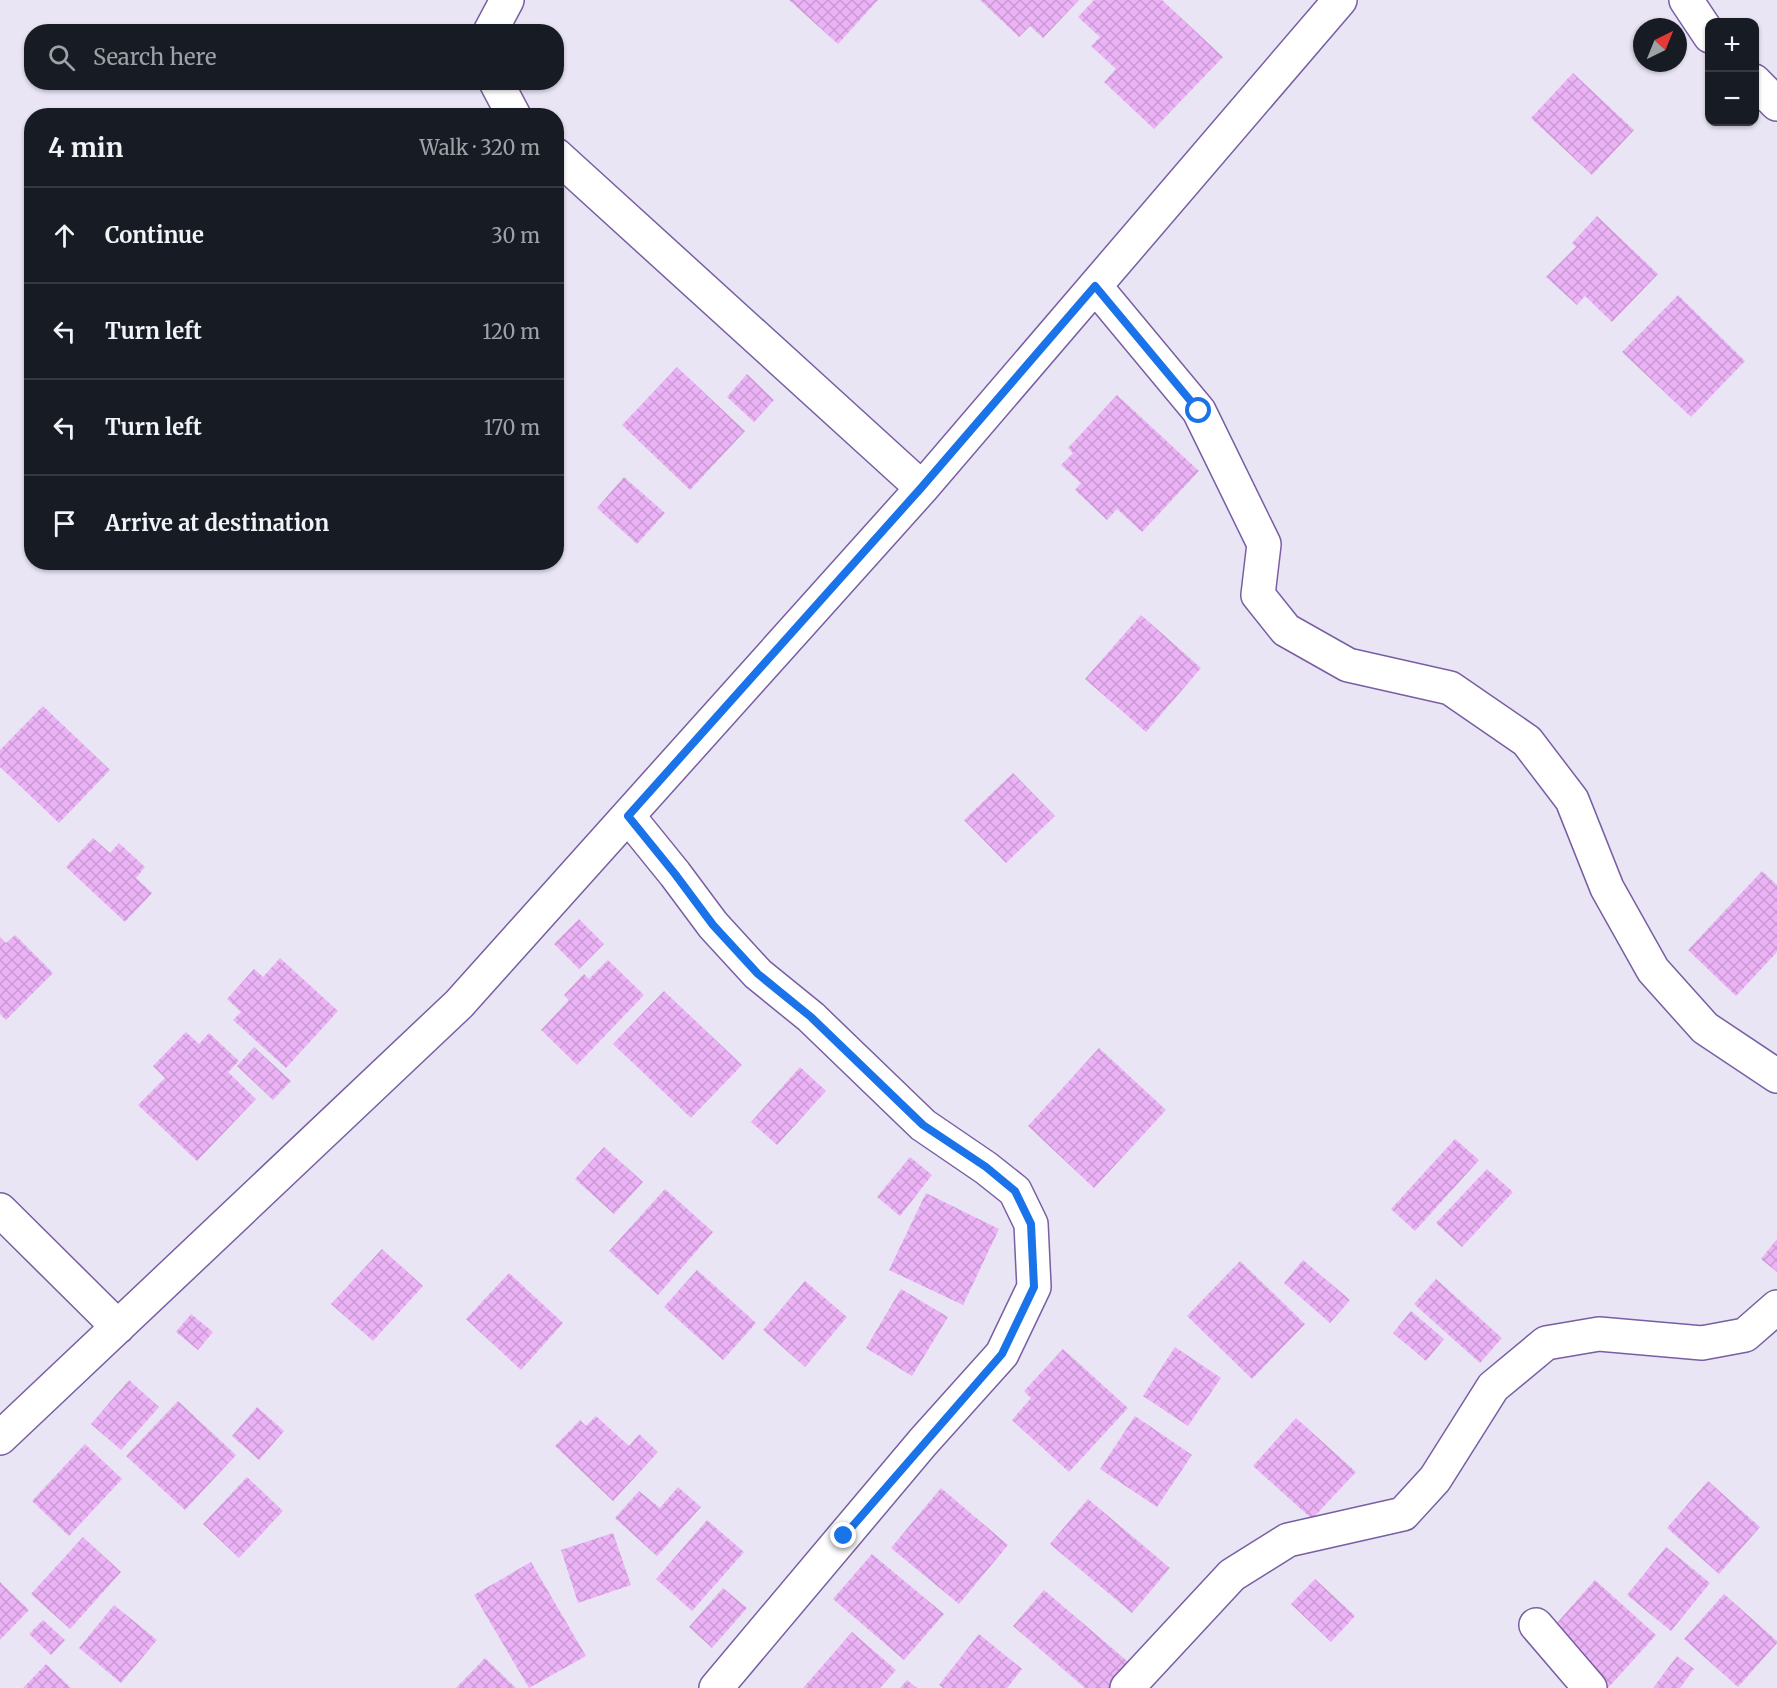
<!DOCTYPE html>
<html lang="en">
<head>
<meta charset="utf-8">
<style>
	:root { --surface:#171b24; --page:#20242c; --text:#f1f3f6; --muted:#9ea1a6; --line:#363941 }
	body { margin:0; font-family:Merriweather,serif; background:var(--page); color:var(--text) }
	.controls { position:absolute; right:18px; top:18px; display:grid; overflow:hidden; border-radius:12px; box-shadow:0 2px 4px #0004 }
	.controls button { width:54px; height:54px; display:grid; place-items:center; padding:0; border:0; border-bottom:2px solid var(--line); background:var(--surface); color:var(--text); font:30px sans-serif }
	.compass { position:absolute; left:1633px; top:18px; width:54px; height:54px; border-radius:50%; background:var(--surface); box-shadow:0 2px 4px #0004; rotate:43deg }
	.stop { position:absolute; width:18px; height:18px; margin:-14px; border:4px solid #1a73e8; border-radius:50%; background:#fff }
	.stop.end { background:#1a73e8; border-color:#fff; box-shadow:0 2px 6px #0008 }
	.list { margin:0; padding:0; list-style:none }
	h2 { display:flex; justify-content:space-between; align-items:center; height:78px; margin:0; padding:0 24px; font-size:26px }
	h2 small { font-size:20px; font-weight:400; color:var(--muted) }
	.list li { display:grid; grid-template-columns:39px 1fr auto; gap:18px; align-items:center; box-sizing:border-box; height:96px; padding:0 24px; border-top:2px solid var(--line) }
	.list b { display:block; font-size:22px; white-space:nowrap }
	.list em { font-size:20px; font-style:normal; color:var(--muted) }
	.icon { flex:none; width:33px; height:33px; fill:none; stroke:currentColor; stroke-width:2; stroke-linecap:round; stroke-linejoin:round }
	.map { position:relative; flex:none; width:1777px; height:1688px; overflow:hidden }
	.search { position:absolute; background:var(--surface); box-shadow:0 2px 4px #0004; left:24px; top:24px; width:540px; height:66px; display:flex; align-items:center; gap:15px; box-sizing:border-box; padding:0 21px; border-radius:24px; color:var(--muted); font-size:22px }
	.panel { position:absolute; background:var(--surface); box-shadow:0 2px 4px #0004; left:24px; top:108px; width:540px; height:462px; border-radius:24px }
	.map>svg:first-child { display:block }
</style>
</head>
<body>
<div class="map">
<svg width="1777" height="1688" viewBox="0 0 1777 1688">
	<defs>
		<pattern id="building-cross-hatch" width="8" height="8" patternUnits="userSpaceOnUse" patternTransform="scale(1.5)"><rect width="8" height="8" fill="#ebb3f6"/><path d="M0 0l8 8M0 8l8-8" fill="none" stroke="#c999d3"/></pattern>
	</defs>
	<rect width="100%" height="100%" fill="#eae5f5"/>
	<path fill="url(#building-cross-hatch)" d="M 789,0 L 878,0 L 838,44 Z
		M 980,0 L 1079,0 L 1043,38 L 1030,26 L 1019,37 Z
		M 1094,0 L 1162,0 L 1223,57 L 1154,129 L 1104,82 L 1116,69 L 1091,46 L 1100,37 L 1078,17 Z
		M 1573,73 L 1634,130 L 1592,175 L 1531,118 Z
		M 1597,216 L 1658,274 L 1612,322 L 1585,296 L 1577,305 L 1546,277 L 1576,247 L 1572,243 Z
		M 1678,295 L 1745,361 L 1691,417 L 1622,352 Z
		M 677,367 L 745,431 L 690,490 L 622,425 Z
		M 747,374 L 774,400 L 754,422 L 727,397 Z
		M 1117,395 L 1199,471 L 1142,532 L 1117,509 L 1107,520 L 1075,490 L 1081,483 L 1061,465 L 1073,453 L 1068,448 Z
		M 624,477 L 665,513 L 637,544 L 597,508 Z
		M 1141,615 L 1201,668 L 1146,732 L 1085,679 Z
		M 43,706 L 110,770 L 59,823 L 0,767 L 0,750 Z
		M 1013,773 L 1055,816 L 1006,863 L 964,820 Z
		M 93,838 L 110,853 L 119,843 L 145,867 L 136,878 L 152,893 L 125,922 L 66,867 Z
		M 1762,871 L 1777,885 L 1777,952 L 1736,996 L 1688,950 Z
		M 579,919 L 604,944 L 579,969 L 554,944 Z
		M 15,935 L 53,973 L 6,1020 L 0,1014 L 0,937 L 6,943 Z
		M 280,958 L 338,1011 L 286,1068 L 233,1020 L 241,1012 L 227,999 L 254,969 L 263,977 Z
		M 608,960 L 644,995 L 577,1065 L 541,1030 L 569,1000 L 564,995 L 584,974 L 589,979 Z
		M 664,991 L 742,1065 L 691,1118 L 613,1044 Z
		M 186,1032 L 199,1044 L 209,1033 L 239,1061 L 228,1072 L 256,1099 L 197,1161 L 138,1105 L 165,1078 L 153,1066 Z
		M 254,1047 L 291,1081 L 273,1100 L 237,1066 Z
		M 1099,1048 L 1166,1110 L 1094,1188 L 1028,1126 Z
		M 800,1067 L 826,1091 L 777,1145 L 751,1122 Z
		M 1455,1139 L 1479,1160 L 1415,1231 L 1391,1209 Z
		M 604,1147 L 643,1182 L 614,1214 L 575,1179 Z
		M 910,1157 L 932,1175 L 900,1216 L 877,1197 Z
		M 1487,1169 L 1513,1192 L 1462,1247 L 1436,1223 Z
		M 665,1189 L 713,1232 L 658,1295 L 609,1251 Z
		M 926,1193 L 999,1229 L 963,1305 L 889,1270 Z
		M 1777,1239 L 1777,1272 L 1761,1259 Z
		M 382,1249 L 423,1286 L 373,1341 L 331,1304 Z
		M 1303,1260 L 1350,1300 L 1330,1323 L 1284,1283 Z
		M 1240,1261 L 1305,1324 L 1252,1379 L 1187,1316 Z
		M 697,1270 L 756,1323 L 723,1360 L 664,1307 Z
		M 509,1273 L 563,1323 L 521,1370 L 466,1319 Z
		M 1436,1279 L 1502,1338 L 1480,1363 L 1414,1304 Z
		M 805,1281 L 847,1317 L 805,1367 L 763,1330 Z
		M 901,1289 L 948,1317 L 912,1376 L 866,1348 Z
		M 1411,1311 L 1444,1339 L 1426,1361 L 1393,1333 Z
		M 191,1314 L 213,1332 L 198,1350 L 176,1332 Z
		M 1175,1347 L 1221,1378 L 1188,1426 L 1143,1396 Z
		M 1063,1349 L 1128,1408 L 1069,1472 L 1012,1420 L 1031,1398 L 1024,1391 Z
		M 129,1380 L 159,1407 L 121,1450 L 91,1424 Z
		M 178,1401 L 236,1455 L 185,1510 L 126,1456 Z
		M 257,1407 L 284,1431 L 259,1460 L 232,1436 Z
		M 596,1416 L 629,1446 L 639,1434 L 658,1452 L 613,1501 L 555,1446 L 580,1420 L 586,1426 Z
		M 1135,1416 L 1192,1455 L 1157,1507 L 1100,1469 Z
		M 1296,1418 L 1356,1472 L 1312,1519 L 1253,1466 Z
		M 85,1444 L 122,1479 L 69,1536 L 32,1501 Z
		M 247,1477 L 283,1511 L 239,1558 L 203,1524 Z
		M 1708,1481 L 1760,1527 L 1719,1574 L 1667,1528 Z
		M 678,1487 L 701,1507 L 657,1556 L 615,1518 L 639,1491 L 660,1508 Z
		M 941,1488 L 1008,1545 L 959,1604 L 891,1548 Z
		M 1088,1499 L 1170,1568 L 1132,1613 L 1050,1544 Z
		M 707,1520 L 744,1552 L 692,1611 L 656,1579 Z
		M 613,1533 L 631,1585 L 578,1603 L 561,1550 Z
		M 83,1537 L 121,1572 L 70,1629 L 31,1594 Z
		M 1666,1547 L 1710,1583 L 1671,1631 L 1627,1595 Z
		M 872,1554 L 944,1614 L 904,1660 L 833,1599 Z
		M 531,1562 L 586,1656 L 529,1688 L 474,1595 Z
		M 1315,1579 L 1355,1616 L 1331,1642 L 1291,1604 Z
		M 1595,1580 L 1656,1635 L 1608,1688 L 1595,1688 L 1541,1641 Z
		M 0,1582 L 29,1610 L 0,1640 Z
		M 723,1588 L 747,1608 L 712,1648 L 689,1627 Z
		M 1044,1590 L 1133,1666 L 1114,1688 L 1085,1688 L 1013,1626 Z
		M 1724,1594 L 1777,1641 L 1777,1643 L 1738,1687 L 1684,1639 Z
		M 114,1605 L 157,1640 L 121,1683 L 79,1648 Z
		M 43,1620 L 65,1640 L 51,1655 L 29,1634 Z
		M 852,1632 L 896,1670 L 880,1688 L 803,1688 Z
		M 979,1634 L 1022,1669 L 1007,1688 L 943,1688 L 939,1685 Z
		M 1677,1656 L 1694,1669 L 1680,1688 L 1653,1688 Z
		M 485,1658 L 516,1688 L 456,1688 Z
		M 46,1664 L 71,1688 L 23,1688 Z
		M 907,1680 L 917,1688 L 900,1688 Z"/>
	<g fill="none" stroke-linecap="round" stroke-linejoin="round">
		<defs>
			<path id="street" d="M 1686,0 L 1710,36
				M 490,32 L 507,0
				M 1754,81 L 1777,104
				M 496,82 L 514,116
				M 556,155 L 922,488
				M 1095,286 L 1199,411 L 1264,544 L 1258,595 L 1286,630 L 1348,665 L 1450,688 L 1527,741 L 1572,800 L 1607,888 L 1653,970 L 1705,1028 L 1777,1076
				M 628,816 L 675,874 L 713,925 L 758,974 L 811,1017 L 923,1125 L 986,1168 L 1015,1191 L 1031,1224 L 1034,1287 L 1002,1354 L 923,1442 L 716,1688
				M 0,1210 L 118,1327
				M 0,1438 L 459,1004 L 922,488 L 1340,0
				M 1536,1625 L 1590,1688
				M 1127,1688 L 1232,1575 L 1288,1540 L 1403,1514 L 1435,1479 L 1493,1387 L 1546,1343 L 1599,1334 L 1702,1343 L 1745,1335 L 1777,1307"/>
		</defs>
		<use href="#street" stroke="#795ea3" stroke-width="36"/>
		<use href="#street" stroke="#fff" stroke-width="33"/>
	</g>
	<g fill="none" stroke-linecap="round" stroke-linejoin="round">
		<path stroke="#1a73e8" stroke-width="8" d="M 844,1536 L 1002,1354 L 1034,1287 L 1031,1224 L 1015,1191 L 986,1167 L 923,1125 L 811,1017 L 758,974 L 713,925 L 675,874 L 628,816 L 921,488 L 1095,286 L 1199,411"/>
	</g>
</svg>
<div class="controls">
<button>+</button>
<button>−</button>
</div>
<svg class="compass" viewBox="-18 -18 36 36"><path d="M0-13l5 13h-10z" fill="#e53935"/><path d="M0 13l5-13h-10z" fill="#9ea1a6"/></svg>
<div class="stop" style="left:1199px;top:411px"></div>
<div class="stop end" style="left:844px;top:1536px"></div>
<div class="search"><svg class="icon" aria-label="search" viewBox="0 0 24 24"><circle cx="10" cy="10" r="6"/><path d="M15 15l6 6"/></svg>Search here</div>
<section class="panel">
<h2>4 min<small>Walk · 320 m</small></h2>
<ul class="list">
<li><svg class="icon" aria-label="ahead" viewBox="0 0 24 24"><path d="M12 20V5M6 11l6-6 6 6"/></svg><div><b>Continue</b></div><em>30 m</em></li>
<li><svg class="icon" aria-label="left" viewBox="0 0 24 24"><path d="M17 20v-9H6M10 6l-5 5 5 5"/></svg><div><b>Turn left</b></div><em>120 m</em></li>
<li><svg class="icon" aria-label="left" viewBox="0 0 24 24"><path d="M17 20v-9H6M10 6l-5 5 5 5"/></svg><div><b>Turn left</b></div><em>170 m</em></li>
<li><svg class="icon" aria-label="arrive" viewBox="0 0 24 24"><path d="M6 21V4h12l-3 4 3 4H6"/></svg><div><b>Arrive at destination</b></div></li>
</ul>
</section>
</div>
</body>
</html>
